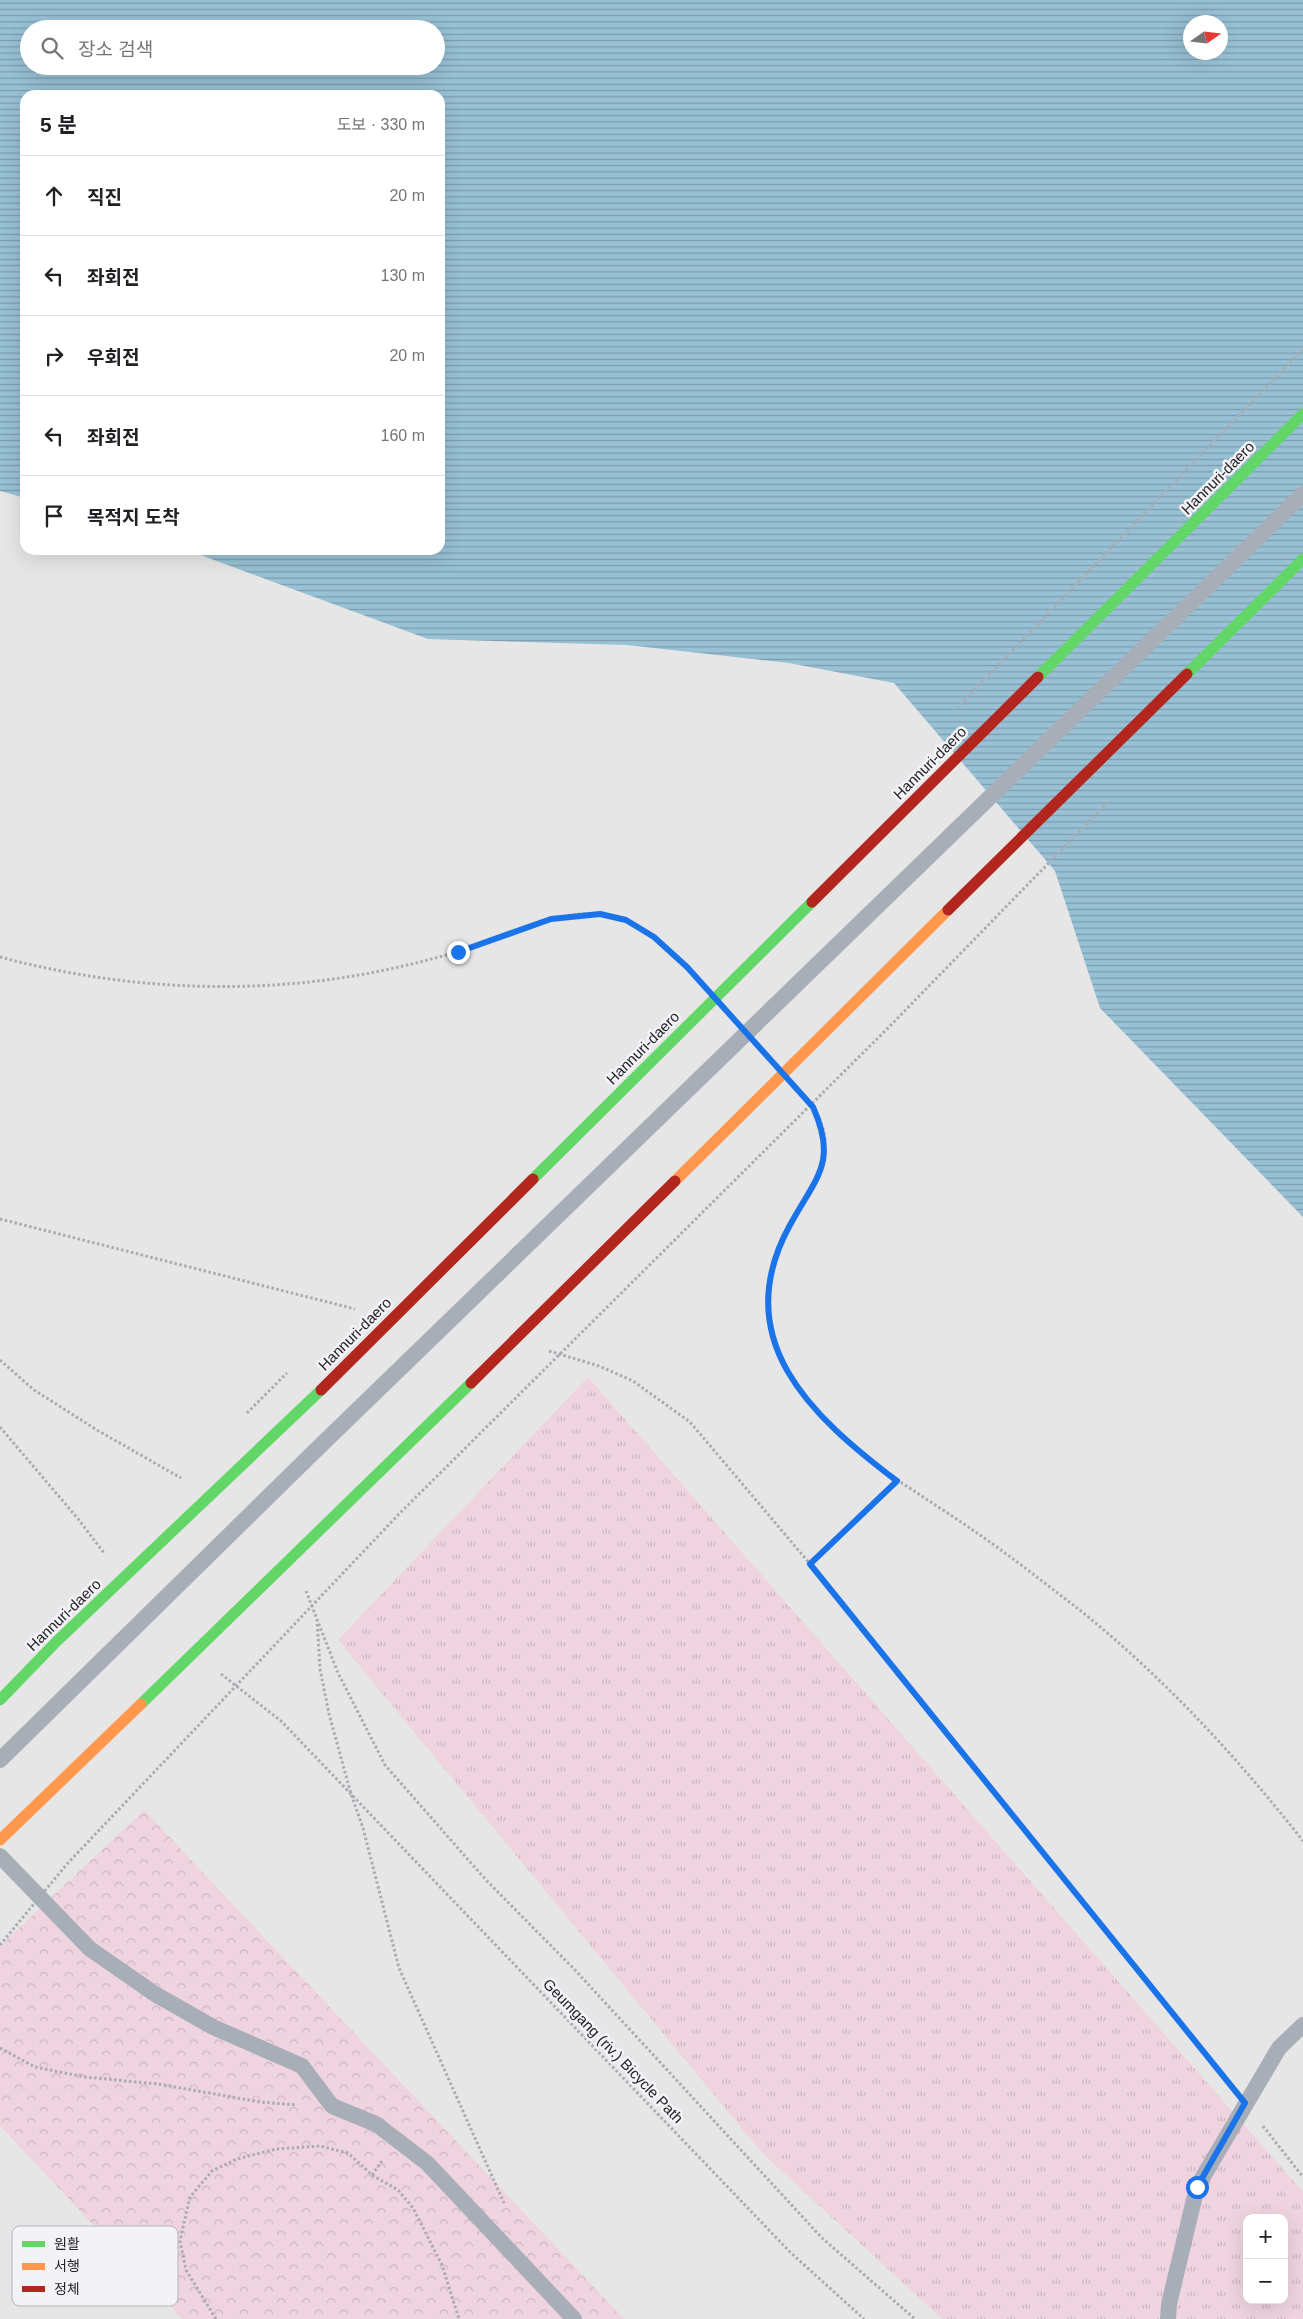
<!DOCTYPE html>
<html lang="ko">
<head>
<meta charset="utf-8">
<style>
	:root { --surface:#fff; --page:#f6f6f6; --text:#202124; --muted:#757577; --line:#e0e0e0 }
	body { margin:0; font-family:Arial,"Noto Sans KR",sans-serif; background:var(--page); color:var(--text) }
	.controls { position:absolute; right:15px; bottom:15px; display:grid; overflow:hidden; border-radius:10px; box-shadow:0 5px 20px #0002 }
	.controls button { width:45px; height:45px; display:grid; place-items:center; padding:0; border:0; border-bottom:1px solid var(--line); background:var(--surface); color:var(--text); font:25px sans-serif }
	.compass { position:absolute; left:1183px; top:15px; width:45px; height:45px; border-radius:50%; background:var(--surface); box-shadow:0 5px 20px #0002; rotate:76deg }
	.stop { position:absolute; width:15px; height:15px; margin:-11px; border:4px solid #1a73e8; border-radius:50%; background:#fff }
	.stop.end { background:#1a73e8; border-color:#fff; box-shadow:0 1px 5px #0008 }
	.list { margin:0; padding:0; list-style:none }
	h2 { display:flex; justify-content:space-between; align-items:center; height:65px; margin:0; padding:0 20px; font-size:21px }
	h2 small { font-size:16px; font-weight:400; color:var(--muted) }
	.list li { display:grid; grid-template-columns:32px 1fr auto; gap:15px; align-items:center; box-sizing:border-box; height:80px; padding:0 20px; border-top:1px solid var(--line) }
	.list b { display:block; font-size:19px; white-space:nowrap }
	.list em { font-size:16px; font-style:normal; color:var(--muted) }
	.icon { flex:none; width:28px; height:28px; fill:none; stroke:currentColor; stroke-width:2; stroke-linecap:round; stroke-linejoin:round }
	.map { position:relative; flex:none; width:1303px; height:2319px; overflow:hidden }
	.search { position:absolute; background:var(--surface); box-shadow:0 5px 20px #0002; left:20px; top:20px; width:425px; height:55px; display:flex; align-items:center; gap:12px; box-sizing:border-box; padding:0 18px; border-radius:28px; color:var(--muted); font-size:19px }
	.panel { position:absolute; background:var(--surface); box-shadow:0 5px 20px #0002; left:20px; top:90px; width:425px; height:465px; border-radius:15px }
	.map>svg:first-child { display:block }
</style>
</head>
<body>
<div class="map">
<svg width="1303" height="2319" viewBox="0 0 1303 2319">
	<defs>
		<pattern id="grass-tufts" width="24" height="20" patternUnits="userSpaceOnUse" patternTransform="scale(1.25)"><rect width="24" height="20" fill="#efd4e0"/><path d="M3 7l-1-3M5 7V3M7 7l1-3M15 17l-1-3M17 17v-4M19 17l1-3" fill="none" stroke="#cdb6c0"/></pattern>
		<pattern id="park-crowns" width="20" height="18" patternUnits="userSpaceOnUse" patternTransform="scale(1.25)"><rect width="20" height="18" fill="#efd4e0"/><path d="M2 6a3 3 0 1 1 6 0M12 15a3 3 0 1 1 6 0" fill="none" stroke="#cdb6c0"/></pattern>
		<pattern id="water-rules" width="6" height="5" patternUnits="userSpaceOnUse" patternTransform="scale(1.25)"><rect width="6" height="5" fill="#98c1d5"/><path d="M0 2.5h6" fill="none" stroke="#7c9cad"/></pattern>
	</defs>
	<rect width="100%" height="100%" fill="#e6e6e7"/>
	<path fill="url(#grass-tufts)" fill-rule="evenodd" d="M 588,1377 L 1303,2192 L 1303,2319 L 942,2319 L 762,2153 L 338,1640 ZM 1247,2218 L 1284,2218 L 1284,2300 L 1247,2300 Z"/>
	<path fill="url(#park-crowns)" d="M 144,1810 L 624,2319 L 182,2319 L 0,2126 L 0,1946 Z"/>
	<path fill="url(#water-rules)" fill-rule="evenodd" d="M 0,0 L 1303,0 L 1303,1217 L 1100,1008 L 1055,871 L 894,683 L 789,663 L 627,645 L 428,639 L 187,550 L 440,550 L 440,95 L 25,95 L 25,498 L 0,491 ZM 1190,22 L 1220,22 L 1220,52 L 1190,52 ZM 29,29 L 436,29 L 436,66 L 29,66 Z"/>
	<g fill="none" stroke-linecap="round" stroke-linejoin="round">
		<path stroke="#a9abb1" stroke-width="3" stroke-dasharray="2.5 2.5" stroke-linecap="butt" d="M 0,957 C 130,992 272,997 403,966 C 439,958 474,947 508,935 C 538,925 566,911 599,914 C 635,916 669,948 692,973
			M 805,1098 C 847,1144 813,1182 790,1225 C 781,1241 774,1258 770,1276 C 762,1305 771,1342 785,1368 C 826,1444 909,1485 977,1533 C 1012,1557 1047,1585 1081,1611 C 1165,1679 1237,1757 1303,1841
			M 0,1219 L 355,1309
			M 549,1351 L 599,1366 L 633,1381 L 690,1422 L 810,1564 L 1228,2082
			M 0,1360 L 34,1390 L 97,1430 L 181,1478
			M 0,1427 L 79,1520 L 104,1553
			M 810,1564 L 897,1481
			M 306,1591 L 338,1673 L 385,1765 L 486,1880 L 575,1970 L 822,2238 L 915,2319
			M 317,1619 L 320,1669 L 329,1714 L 351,1794 L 363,1828 L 399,1968 L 504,2203
			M 221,1674 L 281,1721 L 790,2252 L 864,2319
			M 0,2048 L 35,2067 L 85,2077 L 158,2084 L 260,2102 L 297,2105
			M 1263,2126 L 1303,2177
			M 372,2175 L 382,2161
			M 216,2319 L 186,2270 L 180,2241 L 190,2197 L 212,2171 L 237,2159 L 276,2149 L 320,2146 L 348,2153 L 372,2175 L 398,2190 L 413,2208 L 442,2265 L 459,2319"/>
		<path stroke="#a8aeb7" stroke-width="16" d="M 0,1856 L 90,1949 L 155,1994 L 213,2027 L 302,2066 L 332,2106 L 376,2124 L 427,2163 L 574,2319
			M 1168,2319 L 1169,2304 L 1197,2187 L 1279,2048 L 1303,2025"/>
		<path stroke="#a9abb1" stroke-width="3" stroke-dasharray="2.5 2.5" stroke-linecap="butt" d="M 957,708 L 1303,349
			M 247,1413 L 287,1373
			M 0,1945 L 67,1864 L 399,1514 L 890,1026 L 1108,802"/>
		<path stroke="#a8aeb7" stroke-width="16" d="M 0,1760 L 318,1448 L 1303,494"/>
		<path stroke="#63d668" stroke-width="11" d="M 1187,674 L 1303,559
			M 1038,677 L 1303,414
			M 533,1179 L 812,902
			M 0,1700 L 56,1642 L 321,1390
			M 141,1704 L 471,1383"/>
		<path stroke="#ff974d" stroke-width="11" d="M 675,1181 L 948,910
			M 0,1840 L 141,1704"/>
		<path stroke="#b3261e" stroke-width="11" d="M 812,902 L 1038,677
			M 948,910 L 1187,674
			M 471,1383 L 675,1181
			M 321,1390 L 533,1179"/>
	</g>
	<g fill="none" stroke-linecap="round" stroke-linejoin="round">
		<path stroke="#1a73e8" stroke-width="6" d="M 458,952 L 551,919 L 600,914 L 626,920 L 654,937 L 687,967 L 813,1107 C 838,1163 816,1177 790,1225 C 727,1339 811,1416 897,1481 L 810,1564 L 1245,2103 L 1197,2187"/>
	</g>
	<g text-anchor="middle" stroke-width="5" stroke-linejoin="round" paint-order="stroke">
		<g font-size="15" fill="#232324" stroke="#f3f2f6">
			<text transform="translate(1218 478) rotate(-45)" y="5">Hannuri-daero</text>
			<text transform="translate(930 763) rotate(-45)" y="5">Hannuri-daero</text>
			<text transform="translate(643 1048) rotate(-45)" y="5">Hannuri-daero</text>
			<text transform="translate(355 1334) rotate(-45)" y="5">Hannuri-daero</text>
			<text transform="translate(64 1615) rotate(-44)" y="5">Hannuri-daero</text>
			<text transform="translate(613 2051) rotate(46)" y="5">Geumgang (riv.) Bicycle Path</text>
		</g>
	</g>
	<rect x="12" y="2226" width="166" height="80" rx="8" fill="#f3f2f6" stroke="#b5b4b7" stroke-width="1"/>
	<rect x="22" y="2241" width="23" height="6" fill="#63d668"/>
	<rect x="22" y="2263" width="23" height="7" fill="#ff974d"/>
	<rect x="22" y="2286" width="23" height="6" fill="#b3261e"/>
	<g font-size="14" fill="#232324">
		<text x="54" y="2249">원활</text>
		<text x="54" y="2271">서행</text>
		<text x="54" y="2294">정체</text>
	</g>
</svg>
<div class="controls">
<button>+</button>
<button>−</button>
</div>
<svg class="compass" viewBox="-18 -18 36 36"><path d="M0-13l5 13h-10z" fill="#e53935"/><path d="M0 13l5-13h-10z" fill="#757577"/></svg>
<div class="stop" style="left:1197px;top:2187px"></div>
<div class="stop end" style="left:458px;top:952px"></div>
<div class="search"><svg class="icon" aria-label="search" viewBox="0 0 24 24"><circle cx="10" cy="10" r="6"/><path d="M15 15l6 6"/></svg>장소 검색</div>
<section class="panel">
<h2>5 분<small>도보 · 330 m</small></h2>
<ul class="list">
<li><svg class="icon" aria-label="ahead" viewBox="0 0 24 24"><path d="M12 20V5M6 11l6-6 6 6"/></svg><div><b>직진</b></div><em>20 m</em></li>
<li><svg class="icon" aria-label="left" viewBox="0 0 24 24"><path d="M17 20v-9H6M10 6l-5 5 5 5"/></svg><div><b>좌회전</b></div><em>130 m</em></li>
<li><svg class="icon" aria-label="right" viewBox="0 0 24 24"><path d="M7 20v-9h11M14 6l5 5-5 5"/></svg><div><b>우회전</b></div><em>20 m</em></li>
<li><svg class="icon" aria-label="left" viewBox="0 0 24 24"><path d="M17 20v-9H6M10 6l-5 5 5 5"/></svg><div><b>좌회전</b></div><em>160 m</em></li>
<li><svg class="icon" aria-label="arrive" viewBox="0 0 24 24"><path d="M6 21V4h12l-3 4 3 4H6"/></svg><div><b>목적지 도착</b></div></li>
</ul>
</section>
</div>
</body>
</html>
